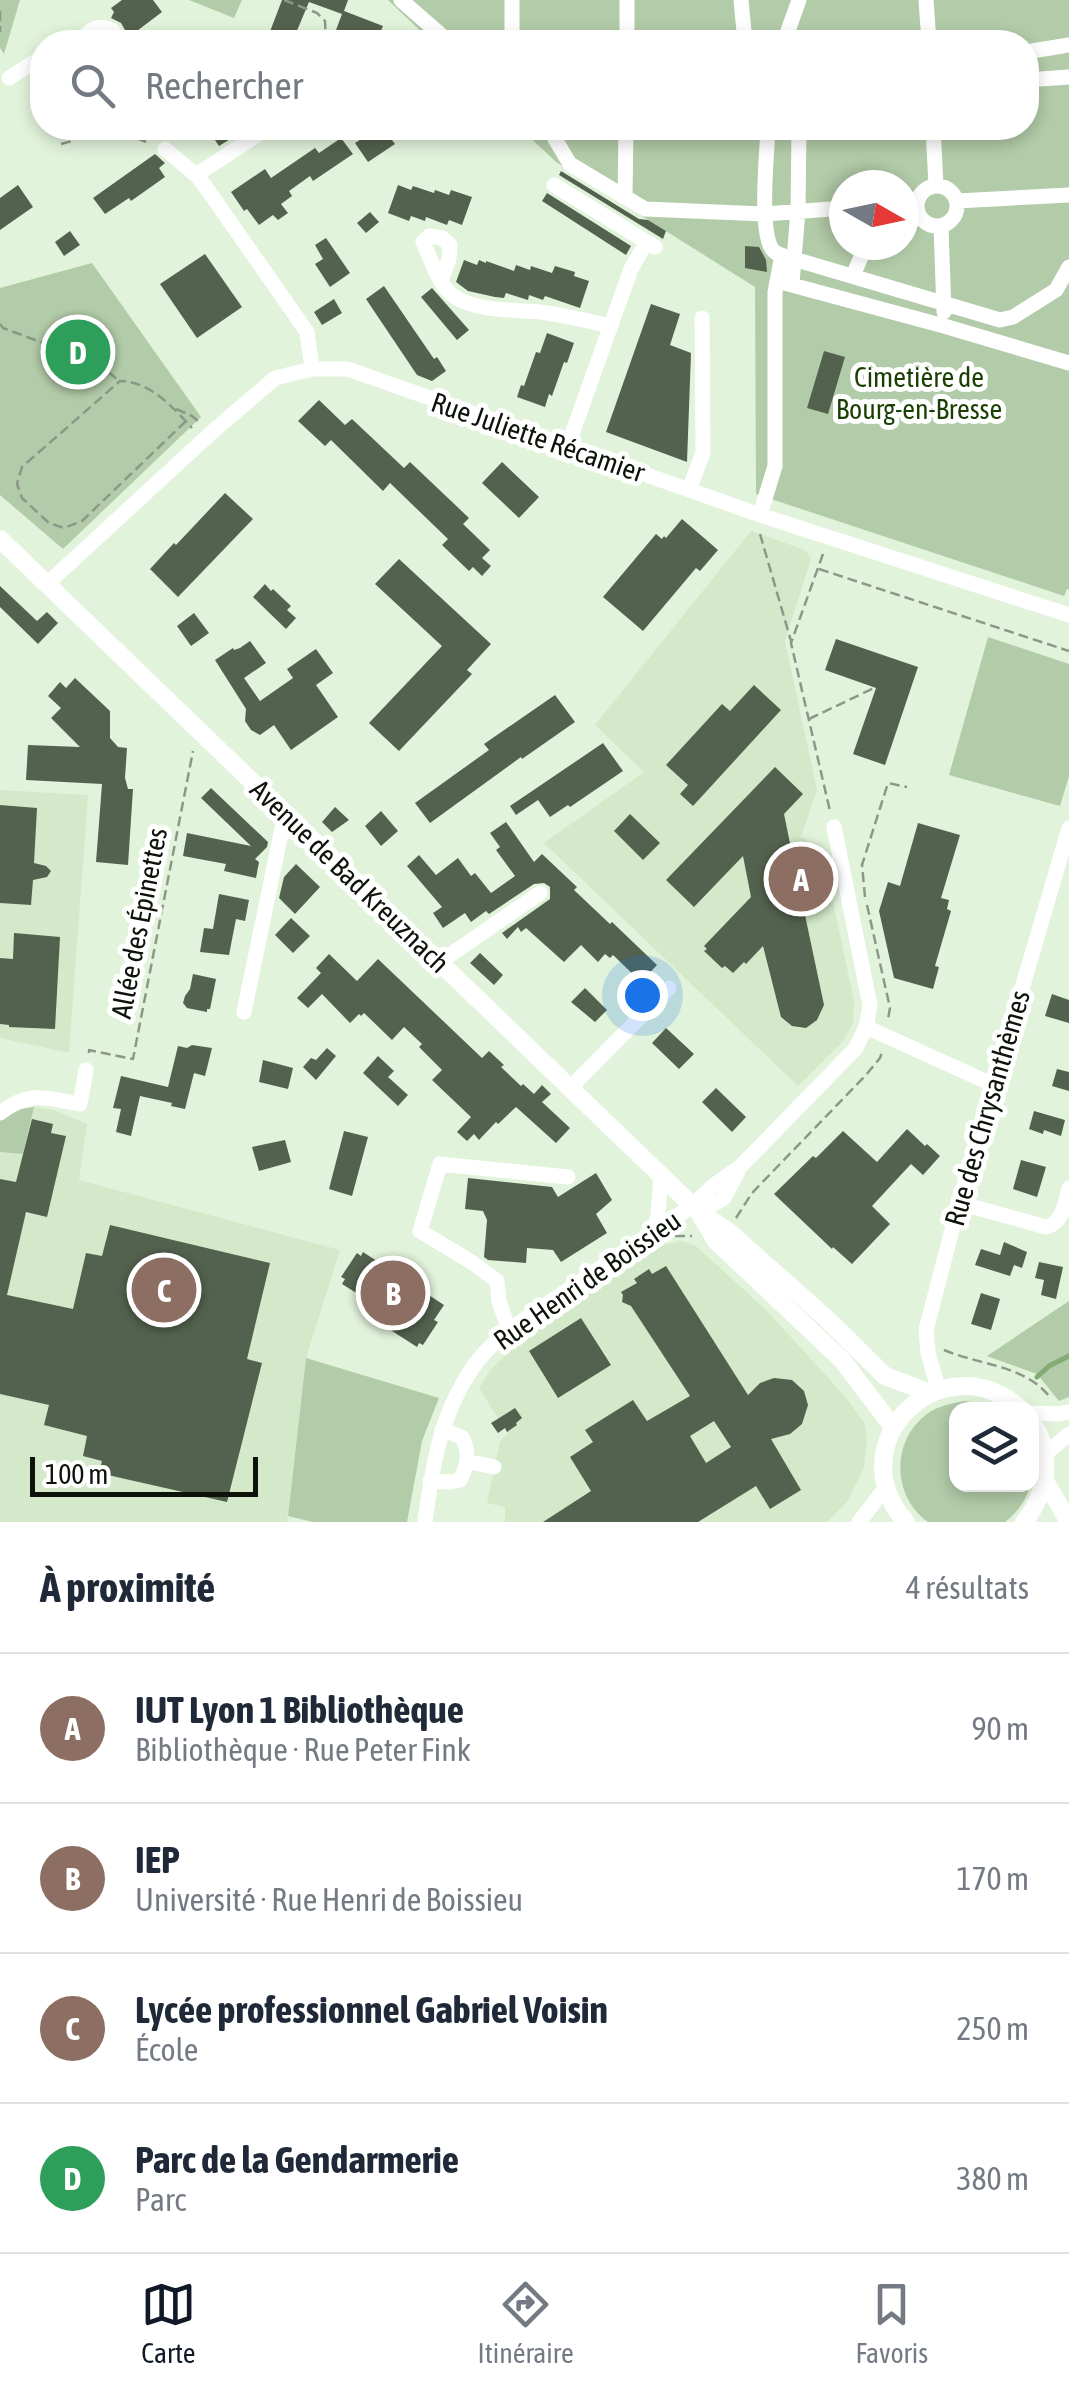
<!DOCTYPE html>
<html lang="fr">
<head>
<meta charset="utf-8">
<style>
	:root { --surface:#fff; --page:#f6f6f7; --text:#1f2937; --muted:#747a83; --line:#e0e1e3; --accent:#111827 }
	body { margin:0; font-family:"Asap Condensed",sans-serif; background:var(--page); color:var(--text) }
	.controls { position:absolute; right:30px; bottom:30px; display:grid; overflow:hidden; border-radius:20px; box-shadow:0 5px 15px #0003 }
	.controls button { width:90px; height:90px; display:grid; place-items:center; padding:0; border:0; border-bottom:2px solid var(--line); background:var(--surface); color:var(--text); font:50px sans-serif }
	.compass { position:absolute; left:829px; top:170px; width:90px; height:90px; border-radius:50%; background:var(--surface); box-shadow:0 5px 15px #0003; rotate:99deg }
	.scale { position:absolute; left:30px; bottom:25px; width:228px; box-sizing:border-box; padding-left:10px; border:5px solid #0d130b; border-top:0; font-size:28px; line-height:35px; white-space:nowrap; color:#0d130b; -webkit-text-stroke:8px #fff; paint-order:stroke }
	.you { position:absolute; left:642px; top:995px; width:35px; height:35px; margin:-25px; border:8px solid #fff; border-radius:50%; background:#1a73e8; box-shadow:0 0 0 15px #1a73e833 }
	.badge { display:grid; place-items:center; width:65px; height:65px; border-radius:50%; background:var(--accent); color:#fff; font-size:32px; font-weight:700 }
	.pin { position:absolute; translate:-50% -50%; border:5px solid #fff; box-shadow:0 2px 10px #0006 }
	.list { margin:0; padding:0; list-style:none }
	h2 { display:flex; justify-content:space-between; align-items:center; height:130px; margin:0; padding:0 40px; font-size:42px }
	h2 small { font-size:32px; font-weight:400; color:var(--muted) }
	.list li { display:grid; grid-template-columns:65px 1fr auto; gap:30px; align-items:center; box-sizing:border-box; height:150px; padding:0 40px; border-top:2px solid var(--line) }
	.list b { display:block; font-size:38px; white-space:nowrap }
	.list p { margin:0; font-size:32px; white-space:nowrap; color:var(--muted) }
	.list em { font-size:32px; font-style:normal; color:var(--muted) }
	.icon { flex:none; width:55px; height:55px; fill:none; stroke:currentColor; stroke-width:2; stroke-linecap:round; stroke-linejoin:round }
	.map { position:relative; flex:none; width:1069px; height:1522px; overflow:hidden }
	.search { position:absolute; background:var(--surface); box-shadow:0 5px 15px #0003; left:30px; right:30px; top:30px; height:110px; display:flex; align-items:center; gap:25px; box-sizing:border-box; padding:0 35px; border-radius:40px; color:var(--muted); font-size:38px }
	.sheet { height:730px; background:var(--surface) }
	nav { display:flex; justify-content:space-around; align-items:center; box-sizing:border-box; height:140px; border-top:2px solid var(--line); background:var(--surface); font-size:28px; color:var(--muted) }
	nav a { display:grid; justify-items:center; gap:5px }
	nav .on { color:var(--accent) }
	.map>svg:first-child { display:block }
</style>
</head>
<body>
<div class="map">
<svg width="1069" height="1522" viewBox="0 0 1069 1522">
	<rect width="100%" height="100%" fill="#e2f3db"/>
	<path fill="#d3e9ca" d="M 751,531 L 805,550 L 811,559 L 785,641 L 817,790 L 801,837 L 822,851 L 854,1001 L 853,1023 L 844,1040 L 798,1086 L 544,843 L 644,772 L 595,725 Z
		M 0,790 L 88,795 L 69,1053 L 0,1038 Z
		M 34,1107 L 54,1110 L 87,1124 L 79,1180 L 340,1250 L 306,1358 L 287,1522 L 0,1522 L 0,1152 L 23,1154 Z
		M 681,1241 L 696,1246 L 766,1310 L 843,1394 L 864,1422 L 867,1440 L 864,1467 L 848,1501 L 827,1522 L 505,1522 L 505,1507 L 487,1503 L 500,1441 L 508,1434 L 479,1388 L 492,1368 L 532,1330 L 664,1245 Z"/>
	<path fill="#b2cba8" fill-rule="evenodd" d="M 0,0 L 20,0 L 4,54 L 0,48 Z
		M 189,0 L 242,0 L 234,18 Z
		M 388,0 L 1069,0 L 1069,589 L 1067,589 L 1064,596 L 756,494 L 755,287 L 556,162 L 520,128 L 1026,128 L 1026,42 L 432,42 ZM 844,185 L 904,185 L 904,245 L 844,245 Z
		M 92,263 L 201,417 L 63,549 L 0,495 L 0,288 Z
		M 988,637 L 1069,664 L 1069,776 L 1060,806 L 949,775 Z
		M 34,1107 L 23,1154 L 0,1152 L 0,1119 L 21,1109 Z
		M 1069,1301 L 1069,1397 L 1059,1401 L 1037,1374 L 987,1356 Z
		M 306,1358 L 439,1398 L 422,1441 L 407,1522 L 313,1522 L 288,1516 Z
		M 964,1401 L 987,1404 L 997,1409 L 956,1410 L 956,1484 L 1030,1485 C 1026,1501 1018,1512 1005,1522 L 928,1522 C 894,1498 891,1447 921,1419 C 933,1407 948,1404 964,1401 Z"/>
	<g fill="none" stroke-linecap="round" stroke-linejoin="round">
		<path stroke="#84ab74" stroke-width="5" d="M 1037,1377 L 1049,1366 L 1069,1356"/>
	</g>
	<path fill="#53624e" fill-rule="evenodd" d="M 122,0 L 153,0 L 162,12 L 129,37 L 121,23 L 111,18 L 114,12 L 111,8 Z
		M 282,0 L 348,0 L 344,11 L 383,26 L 376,42 L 364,42 L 336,30 L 342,14 L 309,2 L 296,33 L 318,42 L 266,42 Z
		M 207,128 L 231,128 L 237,135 L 219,146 Z
		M 378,128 L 383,128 L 395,144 L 368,162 L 355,143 Z
		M 341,138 L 353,154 L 313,181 L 310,176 L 289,191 L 292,196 L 281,204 L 288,213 L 278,220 L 273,215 L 259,225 L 247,209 L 244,211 L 231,192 L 265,169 L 271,178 L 315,148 L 319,153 Z
		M 155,154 L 165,163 L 159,168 L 165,177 L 131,201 L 129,198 L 105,214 L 93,198 Z
		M 561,171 L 639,219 L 648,220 L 666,231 L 663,239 L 559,175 Z
		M 18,185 L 33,207 L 0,230 L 0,198 Z
		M 398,185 L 411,190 L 413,186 L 434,193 L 435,190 L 449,195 L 451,190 L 472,197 L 462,225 L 449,220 L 447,225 L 426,217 L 425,221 L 411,216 L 409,221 L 388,213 Z
		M 547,193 L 631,246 L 626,255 L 542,201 Z
		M 370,212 L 379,222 L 366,233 L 357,223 Z
		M 70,231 L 80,245 L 64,256 L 55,242 Z
		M 326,238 L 350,273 L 330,287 L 315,264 L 323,259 L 315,245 Z
		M 745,246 L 759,247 L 766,260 L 767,272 L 745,268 Z
		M 205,254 L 242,307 L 197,338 L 160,284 Z
		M 464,260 L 477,265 L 479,260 L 486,263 L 486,261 L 514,271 L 516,265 L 530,270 L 531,266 L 552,273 L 555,266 L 575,272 L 574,276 L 589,281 L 580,308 L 545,296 L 543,300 L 529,295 L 528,300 L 506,293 L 504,298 L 495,297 L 468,291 L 456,282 Z
		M 384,286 L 434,359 L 437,357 L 446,371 L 432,381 L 417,375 L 366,299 Z
		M 432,288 L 469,330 L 457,340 L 421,297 Z
		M 334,299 L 342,313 L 322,325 L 314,312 Z
		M 651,304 L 680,314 L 670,345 L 691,353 L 687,462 L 606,432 Z
		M 547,333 L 574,343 L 567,363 L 564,362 L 552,396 L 549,394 L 545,407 L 517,397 L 521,385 L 524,386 L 536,352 L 540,353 Z
		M 824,351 L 845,357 L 828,414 L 807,408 Z
		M 319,400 L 345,425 L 352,419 L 404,468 L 410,462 L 469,518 L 463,524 L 490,550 L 482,558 L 491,566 L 482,576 L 473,567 L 469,571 L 442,545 L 448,539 L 390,483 L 383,491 L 331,440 L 325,446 L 298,421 Z
		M 502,462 L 539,497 L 519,518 L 482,483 Z
		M 225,493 L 253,519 L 178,597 L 150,569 L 174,543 L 176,545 Z
		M 682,519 L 718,550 L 700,571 L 696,568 L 643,631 L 603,597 L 656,534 L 662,539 L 664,536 L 666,538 Z
		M 399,559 L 491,644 L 467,670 L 472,674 L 399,751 L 369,723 L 442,646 L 375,584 Z
		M 265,584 L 271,591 L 273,589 L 291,606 L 287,610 L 296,618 L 286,629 L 253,597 Z
		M 0,586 L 37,621 L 47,612 L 58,623 L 38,644 L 0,607 Z
		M 194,613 L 209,633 L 191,646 L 177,626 Z
		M 836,639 L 918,667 L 885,765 L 853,754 L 876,688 L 825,670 Z
		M 250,641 L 266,663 L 244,678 L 260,701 L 293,678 L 287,669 L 316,649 L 333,673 L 316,685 L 338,717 L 291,750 L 274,725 L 260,735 L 251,730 L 245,721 L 246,709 L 215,660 L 233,648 L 234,650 L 240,648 Z
		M 75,678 L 110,711 L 110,738 L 118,747 L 127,748 L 125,778 L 128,789 L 133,789 L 128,865 L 96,862 L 102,784 L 26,780 L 28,745 L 80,747 L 51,718 L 61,708 L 48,696 L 60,682 L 66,688 Z
		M 754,685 L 781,710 L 693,806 L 680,794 L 688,785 L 666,765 L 722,704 L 730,711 Z
		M 555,695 L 575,722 L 522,759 L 521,757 L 430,823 L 415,803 L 489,750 L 484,744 Z
		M 603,743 L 623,771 L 570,807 L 568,805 L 550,817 L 538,800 L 516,815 L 510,806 Z
		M 775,767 L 803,794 L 784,814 L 792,853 L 821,880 L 802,901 L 824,1005 L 817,1020 L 806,1028 L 792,1026 L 781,1017 L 763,946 L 746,964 L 744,962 L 733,973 L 725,966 L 722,968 L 704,951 L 707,949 L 704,946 L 751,897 L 743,856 L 694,907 L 666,880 Z
		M 211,788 L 268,842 L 267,847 L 255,859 L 259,862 L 256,878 L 224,871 L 226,864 L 183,856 L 187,833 L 251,846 L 201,798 Z
		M 0,805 L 37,808 L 34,863 L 46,866 L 51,871 L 47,877 L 33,880 L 31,905 L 0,903 Z
		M 335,807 L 349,820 L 332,832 L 322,822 Z
		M 381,811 L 398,831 L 381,846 L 365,826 Z
		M 630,814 L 660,843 L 643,860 L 614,831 Z
		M 506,822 L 534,862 L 542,854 L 577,887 L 574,890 L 610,924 L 612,922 L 657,965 L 641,982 L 613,955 L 610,958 L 605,954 L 598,962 L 581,945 L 564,962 L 526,928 L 521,932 L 518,927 L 507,939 L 502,933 L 550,899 L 550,887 L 544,883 L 534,884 L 489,914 L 486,911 L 471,922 L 465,913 L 443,928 L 433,913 L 442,907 L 407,866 L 419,855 L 436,875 L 458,858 L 471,876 L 475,873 L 491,893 L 515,876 L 496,850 L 500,847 L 490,833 Z
		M 918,823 L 960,835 L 941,898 L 949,900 L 947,909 L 951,911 L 935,966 L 939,967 L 933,989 L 894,978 L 879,911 L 888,882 L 900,886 Z
		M 296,864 L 320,887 L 295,914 L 279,898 L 284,877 Z
		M 219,894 L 249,900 L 245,921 L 236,919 L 229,955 L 200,952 L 204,928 L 213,929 Z
		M 291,918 L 310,936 L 293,953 L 275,935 Z
		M 14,933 L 60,937 L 55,1029 L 9,1027 L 9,1025 L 0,1024 L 0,958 L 13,959 Z
		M 480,953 L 503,975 L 494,985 L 470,963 Z
		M 329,954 L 357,981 L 378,959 L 482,1058 L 489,1051 L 504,1065 L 501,1067 L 521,1086 L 523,1084 L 534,1094 L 542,1085 L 551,1094 L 542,1102 L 570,1128 L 556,1143 L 516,1107 L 498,1124 L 496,1122 L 479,1140 L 474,1134 L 467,1141 L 457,1132 L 471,1117 L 432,1080 L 442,1070 L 419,1047 L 422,1044 L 404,1027 L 392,1040 L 364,1013 L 361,1016 L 359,1014 L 350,1023 L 322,994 L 308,1008 L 297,998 L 321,973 L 316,968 Z
		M 193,974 L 216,979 L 210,1009 L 207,1009 L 207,1012 L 187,1008 L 183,1003 L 185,996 L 190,989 Z
		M 585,988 L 607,1010 L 595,1022 L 571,1002 Z
		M 1052,994 L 1069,1000 L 1069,1023 L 1045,1016 Z
		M 666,1028 L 694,1054 L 679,1069 L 652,1043 Z
		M 192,1045 L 212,1048 L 205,1076 L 194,1073 L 185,1109 L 171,1106 L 172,1103 L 140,1096 L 131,1136 L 116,1132 L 121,1109 L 113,1108 L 121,1076 L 168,1087 L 178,1046 L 187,1048 Z
		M 327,1048 L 336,1056 L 316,1080 L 303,1067 L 311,1058 L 316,1060 Z
		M 378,1056 L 394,1071 L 388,1077 L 408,1095 L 398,1106 L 363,1073 Z
		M 263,1060 L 293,1068 L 288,1089 L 259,1082 Z
		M 1057,1069 L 1069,1072 L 1069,1091 L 1052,1086 Z
		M 716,1088 L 746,1117 L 732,1132 L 702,1102 Z
		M 1034,1111 L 1065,1120 L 1061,1136 L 1044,1130 L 1043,1134 L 1029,1129 Z
		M 32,1119 L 53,1124 L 51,1133 L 66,1136 L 47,1217 L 26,1212 L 7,1295 L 73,1309 L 86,1253 L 102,1256 L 110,1225 L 270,1263 L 247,1359 L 262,1363 L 227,1502 L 99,1473 L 102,1461 L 83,1456 L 87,1436 L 44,1425 L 49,1405 L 0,1394 L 0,1179 L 16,1182 Z
		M 907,1129 L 925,1146 L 927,1144 L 940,1156 L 923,1175 L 911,1164 L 872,1206 L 890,1224 L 852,1264 L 833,1247 L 832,1249 L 774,1194 L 813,1156 L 816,1158 L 843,1131 L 877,1162 Z
		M 344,1131 L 368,1137 L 352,1196 L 329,1189 Z
		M 285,1140 L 291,1162 L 259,1171 L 252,1147 Z
		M 1021,1160 L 1046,1167 L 1037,1197 L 1013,1189 Z
		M 596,1173 L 612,1200 L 596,1214 L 607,1233 L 561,1262 L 553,1250 L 527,1248 L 526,1263 L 488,1260 L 484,1257 L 487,1220 L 483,1211 L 465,1209 L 468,1178 L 552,1187 L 558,1197 Z
		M 1004,1242 L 1027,1252 L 1022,1268 L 1014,1265 L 1010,1276 L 975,1265 L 981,1249 L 1000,1255 Z
		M 363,1252 L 444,1305 L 434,1320 L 438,1322 L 423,1345 L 419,1343 L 417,1347 L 378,1322 L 385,1311 L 342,1284 L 345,1279 L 341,1277 L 357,1253 L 361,1256 Z
		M 1039,1262 L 1063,1267 L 1056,1299 L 1041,1295 L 1044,1280 L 1035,1278 Z
		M 666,1266 L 748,1395 L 760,1383 L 774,1378 L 792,1380 L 804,1391 L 808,1405 L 802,1424 L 790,1434 L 771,1439 L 801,1490 L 770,1509 L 756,1486 L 698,1522 L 543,1522 L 591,1491 L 570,1457 L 593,1442 L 585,1430 L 633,1400 L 647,1421 L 690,1396 L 631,1306 L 622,1302 L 623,1295 L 621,1292 L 637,1283 L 634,1279 L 649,1269 L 652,1274 ZM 714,1421 L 731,1447 L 706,1463 L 690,1436 Z
		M 981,1293 L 1000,1299 L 991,1330 L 971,1324 Z
		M 581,1318 L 611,1365 L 558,1398 L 529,1351 Z
		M 515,1408 L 522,1418 L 516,1423 L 517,1425 L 507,1432 L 505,1428 L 498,1433 L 491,1423 Z"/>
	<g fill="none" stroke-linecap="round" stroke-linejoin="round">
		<path stroke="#8c9887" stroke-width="2.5" stroke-dasharray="10 5" stroke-linecap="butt" d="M 284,0 L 317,13 L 325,21 L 326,42
			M 0,11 L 0,32
			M 126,128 L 136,138 L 149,143
			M 61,144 L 72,141 L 94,128
			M 0,324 L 3,328 L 97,363 L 118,380
			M 176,409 L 192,416 L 199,422
			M 186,421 L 82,521 L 64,528 L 49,523 L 22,498 L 17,484 L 22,467 L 120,381 C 149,381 173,407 192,428
			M 760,534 L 791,641
			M 823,554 L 791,643 L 830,811
			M 819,569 L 1069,651
			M 809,719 L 874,688
			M 865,897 L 862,865 L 888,783 L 907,787
			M 867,905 L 890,1008 L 888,1019
			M 89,1053 L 89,1050 L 133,1059 L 193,751
			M 736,1218 L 752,1193 L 866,1075 L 880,1058 L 882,1052
			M 675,1236 L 692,1236
			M 944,1350 C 979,1365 1024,1365 1049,1396"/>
		<path stroke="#fff" stroke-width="15" d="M 401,0 L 449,42
			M 741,0 L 745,42
			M 926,0 L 929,42
			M 82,42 C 88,29 98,24 112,30 L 119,42
			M 512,42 L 512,0
			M 627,42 L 627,0
			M 784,42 L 799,0
			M 1026,52 L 1069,45
			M 9,78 L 42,57
			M 1026,80 L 1069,77
			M 552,128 L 555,139 L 570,164 L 645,209 L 765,214 L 844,208
			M 768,128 C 767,153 759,230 772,249 C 777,256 787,257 794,259 L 792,284
			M 799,128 L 798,211 L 794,259 L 1000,320 L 1013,317 L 1056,290 L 1069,267
			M 933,128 L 936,185
			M 165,149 L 196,175 L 205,186 L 307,332 L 312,369
			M 196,175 L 268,128
			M 554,185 L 655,247
			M917 206a20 20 0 1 1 40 0a20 20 0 1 1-40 0Z
			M 625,197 L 626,128
			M 957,201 L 1069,195
			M 941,226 L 944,312
			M 853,276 L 866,245
			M 441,280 L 449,259 L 450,245 L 442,238 L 429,236 L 423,242 C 431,259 439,287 455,297 C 476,311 516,310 540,312 C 564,315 587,321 611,326
			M 777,281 L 944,326 L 1069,363
			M 567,448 L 631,269 L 646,243
			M 689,490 L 703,453 L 702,318
			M 760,515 L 775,466 L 775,292 L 782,255
			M 47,584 L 211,433 L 275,378 L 312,369 L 348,369 L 760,515 L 1069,615
			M 440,962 L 540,893
			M 244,1012 L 285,814
			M 866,1027 L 994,1085
			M 571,1087 L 669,988
			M 0,1113 C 30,1090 45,1098 80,1104 L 86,1070
			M 959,1203 L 1046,1227 C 1063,1223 1065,1203 1069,1188
			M 700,1213 L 724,1198 L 738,1171
			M 653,1232 L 658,1216 L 661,1175
			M 509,1330 L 499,1301 L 497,1281 L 473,1263 L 420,1231 L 440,1164 L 568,1177
			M 938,1389 L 928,1352 L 926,1330 L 959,1203 L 1069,828
			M 1032,1413 L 1058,1414 L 1069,1412
			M 1045,1454 L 1069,1434
			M 467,1461 L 494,1467
			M 430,1481 L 450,1482 L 460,1480 C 468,1465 470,1453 462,1437 L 442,1430
			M 425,1522 C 432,1468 440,1416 471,1370 C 494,1335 532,1315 565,1292 C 607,1263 650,1235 692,1206 L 713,1186 L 740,1167 L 856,1048 L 866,1027 L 870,1005 L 834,827
			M 859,1522 L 886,1487"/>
		<path stroke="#fff" stroke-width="18" d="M 0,539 L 700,1213 L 728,1231 L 826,1318 L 885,1376 L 930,1393
			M 700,1214 L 716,1241 L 842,1360 L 893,1427
			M 1045,1481 L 1069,1522
			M 906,1522 C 836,1444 942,1338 1022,1410
			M 1024,1522 C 1048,1492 1053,1454 1032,1422"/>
	</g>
	<g text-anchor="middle" stroke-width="10" stroke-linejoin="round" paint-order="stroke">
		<g font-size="28" fill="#193f03" stroke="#fff">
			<text x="919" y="387">Cimetière de<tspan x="919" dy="32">Bourg-en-Bresse</tspan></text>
		</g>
		<g font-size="28" fill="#0d130b" stroke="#fff">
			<text transform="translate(538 437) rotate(19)" y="10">Rue Juliette Récamier</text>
			<text transform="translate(350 876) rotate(44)" y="10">Avenue de Bad Kreuznach</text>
			<text transform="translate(139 923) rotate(-79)" y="10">Allée des Épinettes</text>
			<text transform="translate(987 1108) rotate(-74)" y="10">Rue des Chrysanthèmes</text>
			<text transform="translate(587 1280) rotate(-35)" y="10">Rue Henri de Boissieu</text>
		</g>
	</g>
</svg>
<div class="controls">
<button><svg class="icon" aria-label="layers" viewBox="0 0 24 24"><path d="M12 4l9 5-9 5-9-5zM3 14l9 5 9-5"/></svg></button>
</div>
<svg class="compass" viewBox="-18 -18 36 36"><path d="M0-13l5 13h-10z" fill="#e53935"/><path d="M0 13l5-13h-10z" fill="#747a83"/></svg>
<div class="scale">100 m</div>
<div class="you"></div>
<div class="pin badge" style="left:801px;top:879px;background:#8d6e63">A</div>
<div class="pin badge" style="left:393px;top:1293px;background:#8d6e63">B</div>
<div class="pin badge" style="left:164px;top:1290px;background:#8d6e63">C</div>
<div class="pin badge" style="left:78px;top:352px;background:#2e9e5b">D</div>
<div class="search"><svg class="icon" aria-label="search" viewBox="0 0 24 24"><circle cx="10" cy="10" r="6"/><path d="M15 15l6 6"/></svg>Rechercher</div>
</div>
<section class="sheet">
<h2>À proximité<small>4 résultats</small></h2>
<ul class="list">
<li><span class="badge" style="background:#8d6e63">A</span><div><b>IUT Lyon 1 Bibliothèque</b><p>Bibliothèque · Rue Peter Fink</p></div><em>90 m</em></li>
<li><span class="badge" style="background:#8d6e63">B</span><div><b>IEP</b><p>Université · Rue Henri de Boissieu</p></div><em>170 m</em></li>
<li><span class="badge" style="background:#8d6e63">C</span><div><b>Lycée professionnel Gabriel Voisin</b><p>École</p></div><em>250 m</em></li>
<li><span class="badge" style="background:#2e9e5b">D</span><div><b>Parc de la Gendarmerie</b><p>Parc</p></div><em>380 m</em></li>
</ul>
</section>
<nav>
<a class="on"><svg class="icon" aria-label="map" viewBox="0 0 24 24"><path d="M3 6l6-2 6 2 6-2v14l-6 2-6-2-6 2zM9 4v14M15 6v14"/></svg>Carte</a>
<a><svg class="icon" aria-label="directions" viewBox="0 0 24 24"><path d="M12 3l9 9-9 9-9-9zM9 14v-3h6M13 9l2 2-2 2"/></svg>Itinéraire</a>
<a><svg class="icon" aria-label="saved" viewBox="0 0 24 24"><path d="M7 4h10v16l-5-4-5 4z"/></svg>Favoris</a>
</nav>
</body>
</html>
